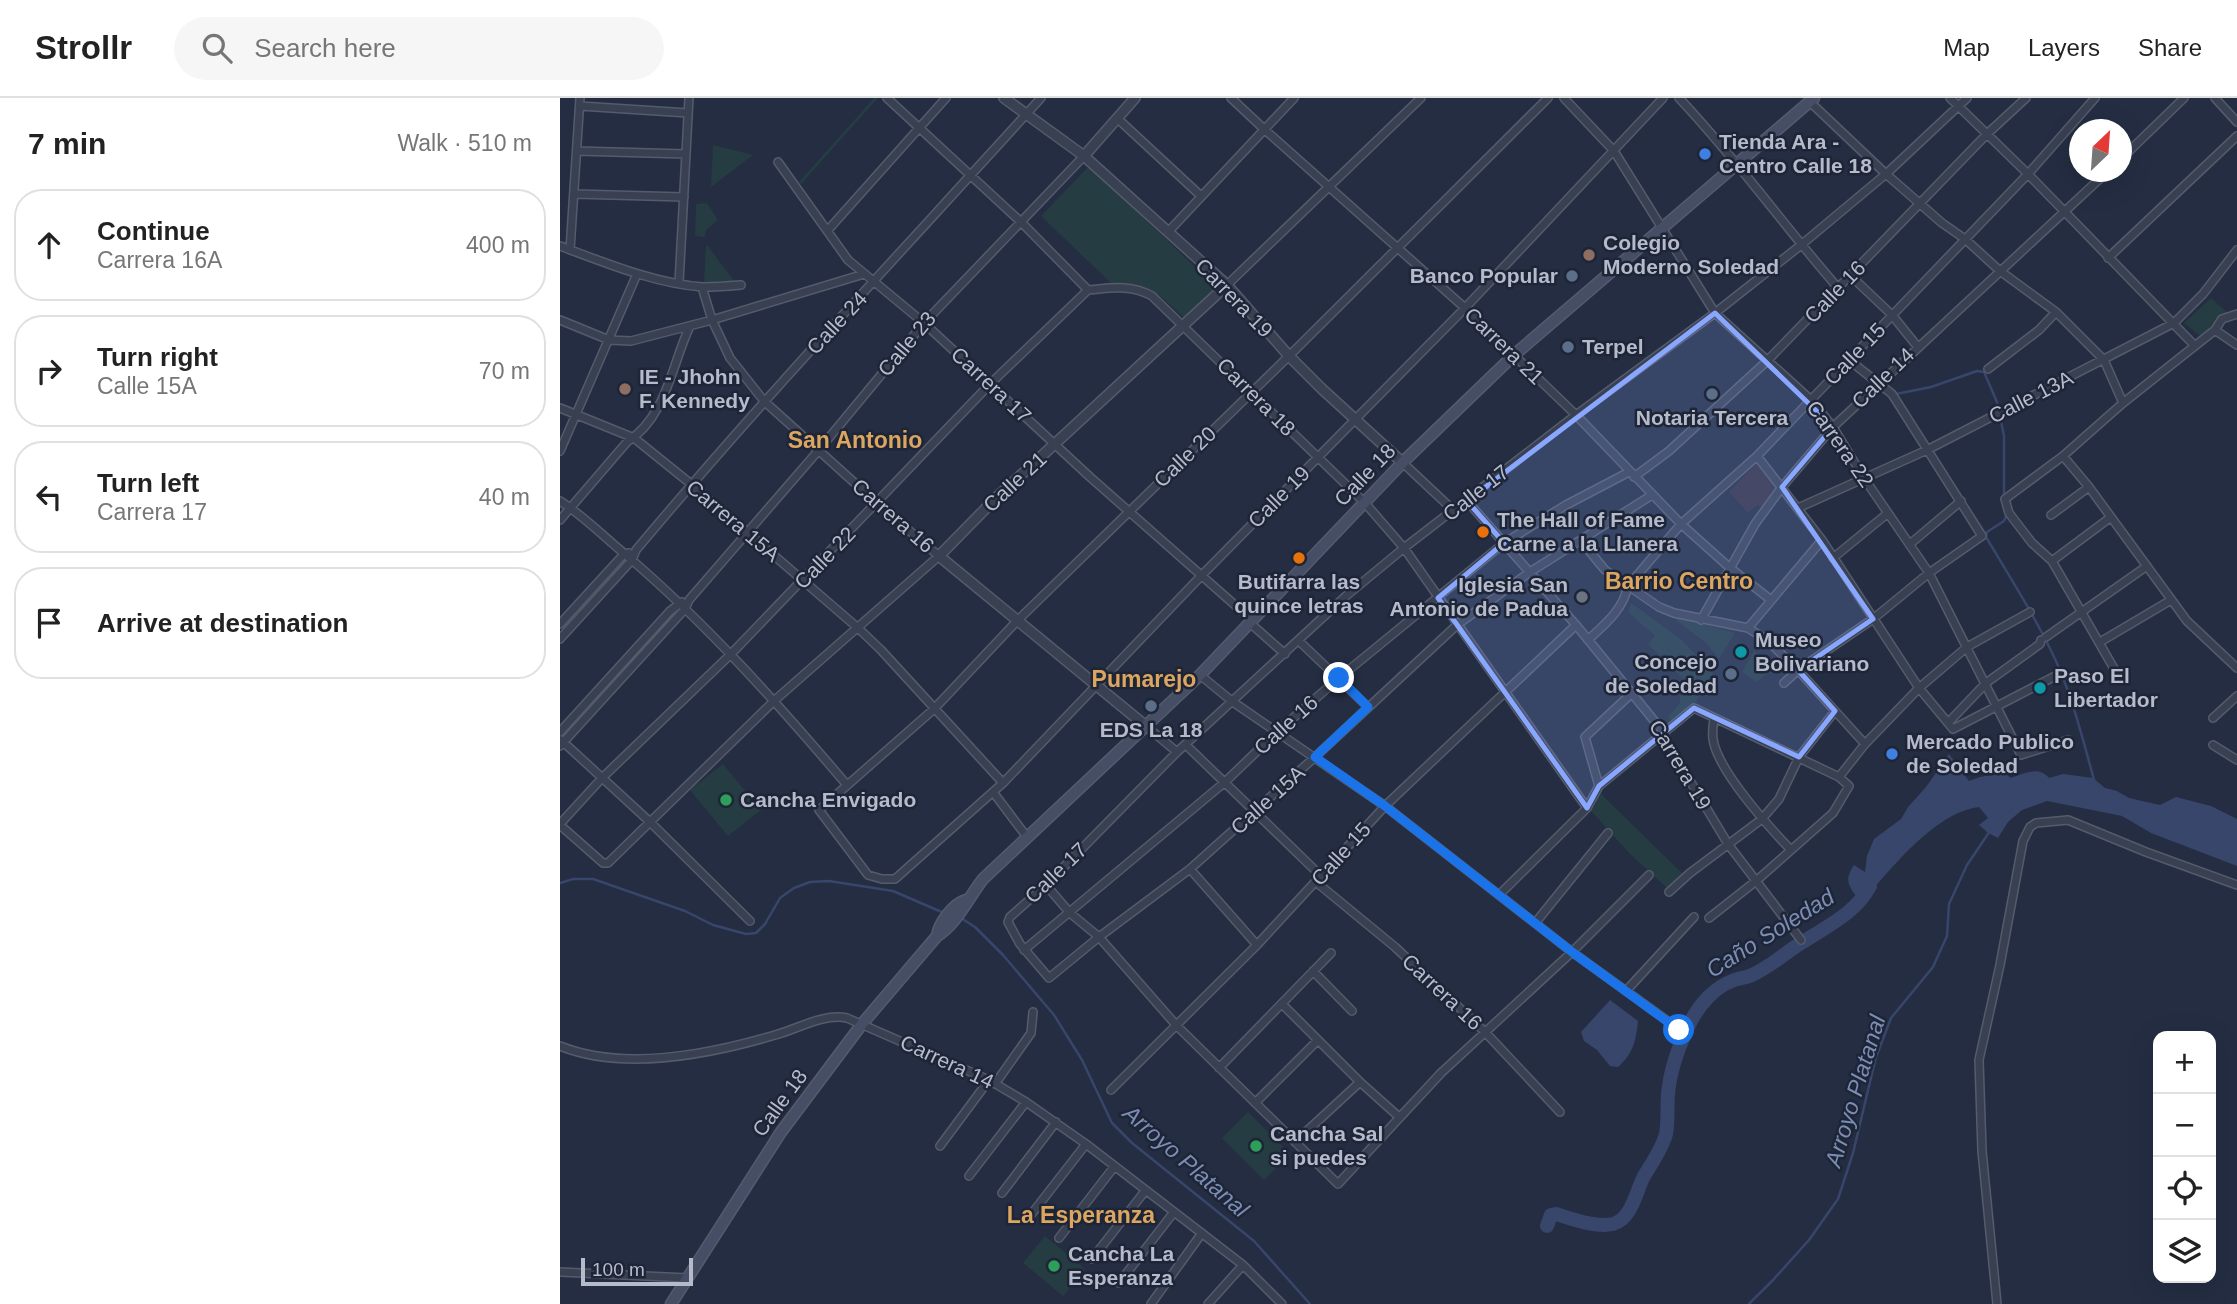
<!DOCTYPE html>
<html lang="en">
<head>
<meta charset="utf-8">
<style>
	:root { --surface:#fff; --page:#f6f6f6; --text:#222; --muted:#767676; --line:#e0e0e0 }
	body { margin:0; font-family:Helvetica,sans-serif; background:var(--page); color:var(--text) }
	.controls { position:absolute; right:21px; bottom:21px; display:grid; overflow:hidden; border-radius:14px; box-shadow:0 7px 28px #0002 }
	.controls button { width:63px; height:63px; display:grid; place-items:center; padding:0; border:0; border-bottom:2px solid var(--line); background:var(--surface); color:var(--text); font:35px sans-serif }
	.compass { position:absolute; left:1509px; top:21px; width:63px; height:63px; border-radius:50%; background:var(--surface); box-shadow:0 7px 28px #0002; rotate:25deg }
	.scale { position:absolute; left:21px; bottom:18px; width:112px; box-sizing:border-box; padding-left:7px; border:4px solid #b6bbcc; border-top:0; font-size:19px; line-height:24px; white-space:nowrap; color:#b6bbcc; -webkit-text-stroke:5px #1d2537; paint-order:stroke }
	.stop { position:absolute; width:21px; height:21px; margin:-16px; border:5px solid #1a73e8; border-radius:50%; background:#fff }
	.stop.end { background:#1a73e8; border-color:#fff; box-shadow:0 2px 7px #0008 }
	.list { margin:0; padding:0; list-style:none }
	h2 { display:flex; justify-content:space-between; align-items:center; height:91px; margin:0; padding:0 28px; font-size:30px }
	h2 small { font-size:23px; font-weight:400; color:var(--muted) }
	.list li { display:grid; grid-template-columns:46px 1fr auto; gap:21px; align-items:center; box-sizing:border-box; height:112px; margin:0 14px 14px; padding:0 14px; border:2px solid var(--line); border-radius:28px }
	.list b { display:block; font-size:26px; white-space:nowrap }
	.list p { margin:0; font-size:23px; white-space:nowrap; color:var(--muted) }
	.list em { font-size:23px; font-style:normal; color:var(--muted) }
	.icon { flex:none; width:38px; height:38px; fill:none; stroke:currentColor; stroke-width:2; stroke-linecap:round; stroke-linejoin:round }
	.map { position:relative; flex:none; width:1677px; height:1206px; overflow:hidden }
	header { display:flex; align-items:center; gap:42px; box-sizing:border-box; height:98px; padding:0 35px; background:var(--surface); border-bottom:2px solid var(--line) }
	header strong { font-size:33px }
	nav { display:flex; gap:38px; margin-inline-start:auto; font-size:24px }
	.search { width:490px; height:63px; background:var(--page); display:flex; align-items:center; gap:18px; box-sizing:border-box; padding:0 24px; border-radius:38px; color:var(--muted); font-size:26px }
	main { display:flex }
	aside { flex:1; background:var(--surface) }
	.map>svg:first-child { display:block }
</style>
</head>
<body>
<header>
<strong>Strollr</strong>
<div class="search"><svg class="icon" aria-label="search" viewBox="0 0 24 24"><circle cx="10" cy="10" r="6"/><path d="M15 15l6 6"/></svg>Search here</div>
<nav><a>Map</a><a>Layers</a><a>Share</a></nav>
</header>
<main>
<aside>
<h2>7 min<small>Walk · 510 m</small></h2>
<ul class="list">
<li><svg class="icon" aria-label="ahead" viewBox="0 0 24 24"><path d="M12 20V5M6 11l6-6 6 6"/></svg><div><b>Continue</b><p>Carrera 16A</p></div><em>400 m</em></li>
<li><svg class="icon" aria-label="right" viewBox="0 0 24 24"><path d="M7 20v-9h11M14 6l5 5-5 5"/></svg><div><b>Turn right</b><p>Calle 15A</p></div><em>70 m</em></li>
<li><svg class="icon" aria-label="left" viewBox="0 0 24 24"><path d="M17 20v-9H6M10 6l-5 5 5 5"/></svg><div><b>Turn left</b><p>Carrera 17</p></div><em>40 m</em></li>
<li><svg class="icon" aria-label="arrive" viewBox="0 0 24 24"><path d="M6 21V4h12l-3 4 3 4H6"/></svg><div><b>Arrive at destination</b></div></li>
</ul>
</aside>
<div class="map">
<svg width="1677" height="1206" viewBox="0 0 1677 1206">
	<rect width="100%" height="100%" fill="#242d42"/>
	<path fill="#363142" d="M 1198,364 L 1218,387 L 1202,410 L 1197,407 L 1188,415 L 1169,394 Z"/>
	<path fill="#263c43" d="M 314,0 L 318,0 L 241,86 L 239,84 Z
		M 153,47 L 193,57 L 151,89 Z
		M 529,68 L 656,189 L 624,220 C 600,197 588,183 552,186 L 481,118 Z
		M 147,105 L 158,122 L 146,132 L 145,139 L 135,138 L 136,106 Z
		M 146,148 L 148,148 L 174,183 L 144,186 Z
		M 1651,200 L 1668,215 L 1640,238 L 1624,225 Z
		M 1071,505 L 1122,542 L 1153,575 L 1134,608 L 1114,626 L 1108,619 L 1120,605 L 1120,599 L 1130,588 L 1088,546 L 1095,538 L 1068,514 Z
		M 1118,519 L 1175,535 L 1159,561 L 1146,545 L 1116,522 Z
		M 1194,553 L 1214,569 L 1197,584 L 1182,574 Z
		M 163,666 L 201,712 L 168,738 L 130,692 Z
		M 1040,695 L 1123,776 L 1108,791 L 1070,756 L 1031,713 L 1037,705 L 1037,698 Z
		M 688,1014 L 730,1056 L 704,1082 L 662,1040 Z
		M 485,1138 L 525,1171 L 503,1198 L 463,1165 Z"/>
	<path fill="#37466a" d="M 1389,656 L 1409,683 L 1420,679 L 1444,675 L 1451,680 C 1463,675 1479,668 1489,680 L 1503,676 L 1533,680 L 1545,690 L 1557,693 L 1569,700 L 1600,707 L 1616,699 L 1651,708 L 1677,721 L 1677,768 L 1591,735 L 1562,718 L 1487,703 L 1462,712 L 1448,724 L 1438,740 L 1428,735 L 1419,727 L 1428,720 L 1419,709 C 1373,715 1330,773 1300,806 C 1293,790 1281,786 1294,767 L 1305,774 L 1307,758 L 1314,741 L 1341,721 L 1348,709 L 1366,689 Z
		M 1050,902 L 1078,923 C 1076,943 1073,956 1058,969 L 1050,968 L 1037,952 L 1024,943 L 1021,934 Z"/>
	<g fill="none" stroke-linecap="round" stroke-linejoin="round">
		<path stroke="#37466a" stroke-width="2.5" d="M 1336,296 L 1371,289 L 1417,273 L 1424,274 L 1437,304 L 1444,338 L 1444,399
			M 1447,416 L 1444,423 L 1427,434 L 1426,439 C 1450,479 1476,520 1496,563 C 1512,598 1524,645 1534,682
			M 0,785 L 13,781 L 33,781 L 125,813 L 153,827 L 186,836 L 196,835 L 205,826 L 220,800 L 234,790 L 250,784 L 269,783 L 333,793 L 384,815
			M 401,820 L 415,829 L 443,857 L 494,917 L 522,962 L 552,1025 L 572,1045 L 694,1143 L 750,1206
			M 1189,1206 L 1213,1182 L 1249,1142 L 1278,1101 L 1293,1055 L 1316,959 L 1331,920 L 1373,869 L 1387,838 L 1389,806 L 1407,767 L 1430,733"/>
		<path stroke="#37466a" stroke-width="14" d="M 987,1128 L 991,1117 L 996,1116 C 1013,1121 1035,1130 1053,1126 C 1072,1121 1076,1093 1084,1078 C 1092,1065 1102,1051 1106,1036 C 1109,1020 1106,1004 1109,988 C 1112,966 1121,943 1131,923 C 1139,907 1155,889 1172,883 C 1178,880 1186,880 1192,877 C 1210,869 1225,855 1241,845 C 1266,829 1296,815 1310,788"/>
		<defs>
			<path id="minor" d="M 327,0 L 461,124 L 528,192 C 551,190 571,186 592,198 L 805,405 L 844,450 L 1027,710
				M 671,0 L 704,31 L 905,210 L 1016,317 L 1121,426 L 1169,469 L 1211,502
				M 988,0 L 729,258 L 458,522 L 374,611 L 259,712 L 308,777 L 322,781 L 335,781 L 443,685 L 642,477 L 905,210 L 1103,0
				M 1004,0 L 1054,53 L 1155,215 L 1251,302 L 1273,329 L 1304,380 L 1369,475 L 1461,657 L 1508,642
				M 1119,0 C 1176,60 1224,128 1279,191
				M 1390,0 L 1468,76 L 1635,248
				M 1655,0 L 1677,24
				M 1250,4 L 1326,76 L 1382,125 L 1405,141 L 1440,173 L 1496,214 L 1544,262 L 1563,305
				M 20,8 L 128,15
				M 558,21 L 641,98
				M 17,53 L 125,56
				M 1562,60 L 1624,0
				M 218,64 L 288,162 L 364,225 L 530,379 L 693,523
				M 15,96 L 124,99
				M 268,132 L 386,0
				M 608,134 L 734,0
				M 0,148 C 43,164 96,186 143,189 C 155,189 169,188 181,187
				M 10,152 L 20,0
				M 1548,160 L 1677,38
				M 1291,178 L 1332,217 L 1357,248
				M 119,185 L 129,0
				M 667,187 L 861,0
				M 0,222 L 49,242 L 71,243 L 152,222 L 304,176
				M 1655,232 L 1677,247
				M 1428,271 L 1479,232 L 1496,214
				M 0,310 L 74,340 L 131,386 L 298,530 L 321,552 L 443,685
				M 0,353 L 77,176
				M 1197,358 L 1262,442 L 1359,590 L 1393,631 L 1501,575
				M 1503,358 L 1529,389 L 1627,523 L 1677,570
				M 843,365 L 893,412
				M 1074,379 L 1109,353 L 1207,263 L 1427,36 L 1466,0
				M 1092,397 L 970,474 L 897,527 L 755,659 L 630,771 L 539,839 L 489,880 L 460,846 L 448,824 L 450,819 L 486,787 L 617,654 L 786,498 L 844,450 L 1016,317 L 1155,215 L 1241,147 L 1326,76 L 1407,0
				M 0,403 C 24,418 44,439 66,457 C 147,526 218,606 287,687
				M 907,403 L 1016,527 L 1105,636 L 1106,643 L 1168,746 L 1241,842
				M 1238,410 L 1367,352 L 1614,225 L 1643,196 L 1677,152
				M 1491,417 L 1529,389
				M 0,422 L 67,344 C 107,318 111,268 130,228
				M 1021,443 L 1045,472 L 1099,509 L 1114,515 L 1188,530 L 1207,542 L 1238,572 L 1305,646
				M 1350,446 L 1401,403
				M 1273,460 L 1328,415
				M 1492,463 L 1551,419
				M 1141,522 L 1195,426 L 1222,389 L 1273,329 L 1547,74
				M 690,525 L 725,556
				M 0,526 L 64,456 L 69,455
				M 1188,530 L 1262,442
				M 1486,539 L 1587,468
				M 0,541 L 72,462 L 76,452 C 206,297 345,150 481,0
				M 1028,542 C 1045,526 1063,512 1068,488 L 1121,426 L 1197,358 L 1468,76 L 1535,0
				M 739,543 L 808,609
				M 1540,544 L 1611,502
				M 640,577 L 673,604 L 825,708 L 1012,854 L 1120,932
				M 1560,581 L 1492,463 L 1472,445 L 1449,415 L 1445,401 L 1503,358 L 1563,305 L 1655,232 L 1662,221 L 1677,216
				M 1224,585 L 1238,572 L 1313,521 L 1369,475 L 1422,438 L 1332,296 L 1289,262
				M 1154,620 C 1153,627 1152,634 1153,641 C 1157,672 1209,729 1231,752
				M 1653,620 L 1677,598
				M 1388,625 L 1426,585 L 1480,546 L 1481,542
				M 587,629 L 617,654
				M 0,634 L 110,513 L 122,504
				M 1,642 L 89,723 L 190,823
				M 626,647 L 760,777
				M 1653,647 L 1677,662
				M 0,648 L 125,511 L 129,502 L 258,353 L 364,225 L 524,58
				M 1279,679 L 1305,646 L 1359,590 L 1407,549 L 1470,514
				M 1039,688 L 1025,639 L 1072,595
				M 433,694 L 467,739
				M 0,726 L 42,680 L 171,556 L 430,286 L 528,192
				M 0,727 L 43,765 L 48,765 L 215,602 L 379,458 L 318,406 L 204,303 L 170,260 L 152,222 L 142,189
				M 630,771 L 697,847
				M 756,784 L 835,849 L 925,934 L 1000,1014
				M 486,787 L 510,815 L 539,839 L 617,928 L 778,1086 L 881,975 L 1012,854 L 1089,777
				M 1109,794 L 1130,775 L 1202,721 L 1219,701 L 1239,659 L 1275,613
				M 940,796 L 1027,710 L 1039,688 L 1134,610 L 1279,679 L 1289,688 L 1273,715 L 1196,783 L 1149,820
				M 976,824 L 1048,735
				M 464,852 L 665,684 L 717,634 L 779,580 L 944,445 L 1006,407 L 1069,374
				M 753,873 L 792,913
				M 1066,893 L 1134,819
				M 722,906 L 800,984 L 838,1018
				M 0,948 C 64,974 151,956 215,937 C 238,931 263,915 287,920 L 429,982 L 466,1004 L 526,1046 L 683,1167 L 722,1206
				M 659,970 L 771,855
				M 435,986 L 471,935 L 473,914
				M 551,992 L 697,847 L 825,708 L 1016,527
				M 695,1005 L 757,943
				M 735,1044 L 800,984
				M 380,1048 L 429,982
				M 409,1078 L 466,1004
				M 442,1095 L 496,1024
				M 470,1118 L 526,1046
				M 499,1140 L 554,1069
				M 532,1161 L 585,1093
				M 0,1174 L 128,1180
				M 559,1185 L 614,1114
				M 591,1206 L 642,1135
				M 648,1206 L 683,1167
				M 1437,1206 L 1422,1053 L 1419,962 L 1440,867 L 1463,743 L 1470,729 L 1476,725 L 1508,722 L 1586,754 L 1677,787"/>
			<path id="tertiary" d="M 444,0 L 524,58 L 667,187 L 729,258 L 762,291 L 843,365
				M 524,58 L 575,0
				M 587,629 L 379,458 L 436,400 L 667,187"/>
			<path id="secondary" d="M 377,838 C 379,825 393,806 406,802
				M 111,1206 L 221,1034 L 302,926 L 377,838 C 396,827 409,799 423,781 L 640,577 L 845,362 L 954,257 L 1254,0"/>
		</defs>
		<use href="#minor" stroke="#545b6c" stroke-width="10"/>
		<use href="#tertiary" stroke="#545b6c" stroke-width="12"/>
		<use href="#secondary" stroke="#545b6c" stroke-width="13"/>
		<use href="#minor" stroke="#394052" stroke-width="7"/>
		<use href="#tertiary" stroke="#394052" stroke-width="9"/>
		<use href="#secondary" stroke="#464e65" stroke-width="10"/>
	</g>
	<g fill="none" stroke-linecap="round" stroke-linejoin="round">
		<path stroke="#1a73e8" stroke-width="9" d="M 779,580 L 808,609 L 755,659 L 825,708 L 1012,854 L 1119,932"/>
	</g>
	<path fill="#89a7fe" fill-opacity="0.2" stroke="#89a7fe" stroke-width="5" stroke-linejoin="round" d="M 1155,215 L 1273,329 L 1222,389 L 1313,521 L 1238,572 L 1275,613 L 1239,659 L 1134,610 L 1039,688 L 1027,710 L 878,500 L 944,445 L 907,403 Z"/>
	<g fill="#3f7fe0" stroke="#1d2537" stroke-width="2.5">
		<circle cx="1145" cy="56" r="7"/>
		<circle cx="1332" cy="656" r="7"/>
	</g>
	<g fill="#8d6e63" stroke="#1d2537" stroke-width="2.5">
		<circle cx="1029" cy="157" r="7"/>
		<circle cx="65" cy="291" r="7"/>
	</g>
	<g fill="#5c6f8a" stroke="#1d2537" stroke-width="2.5">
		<circle cx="1012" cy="178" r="7"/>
		<circle cx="1008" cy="249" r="7"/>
		<circle cx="1152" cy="296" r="7"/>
		<circle cx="1171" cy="576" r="7"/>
		<circle cx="591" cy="608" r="7"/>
	</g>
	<g fill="#e8710a" stroke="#1d2537" stroke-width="2.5">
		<circle cx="923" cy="434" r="7"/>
		<circle cx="739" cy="460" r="7"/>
	</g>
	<circle fill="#6b7280" stroke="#1d2537" stroke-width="2.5" cx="1022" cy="499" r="7"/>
	<g fill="#0f9aa8" stroke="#1d2537" stroke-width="2.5">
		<circle cx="1181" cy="554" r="7"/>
		<circle cx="1480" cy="590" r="7"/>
	</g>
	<g fill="#2e9e5b" stroke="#1d2537" stroke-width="2.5">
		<circle cx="166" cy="702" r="7"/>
		<circle cx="696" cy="1048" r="7"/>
		<circle cx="494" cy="1168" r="7"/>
	</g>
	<g text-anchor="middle" stroke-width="5" stroke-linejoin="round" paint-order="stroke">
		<g font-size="21" font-weight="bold" fill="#b6bbcc" stroke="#1d2537" text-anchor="start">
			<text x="1159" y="51">Tienda Ara -<tspan x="1159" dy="24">Centro Calle 18</tspan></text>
			<text x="1043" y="152">Colegio<tspan x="1043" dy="24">Moderno Soledad</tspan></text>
			<text x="998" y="185" text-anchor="end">Banco Popular</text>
			<text x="1022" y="256">Terpel</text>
			<text x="79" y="286">IE - Jhohn<tspan x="79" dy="24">F. Kennedy</tspan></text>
			<text x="1152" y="327" text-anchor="middle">Notaria Tercera</text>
			<text x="937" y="429">The Hall of Fame<tspan x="937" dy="24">Carne a la Llanera</tspan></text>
			<text x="739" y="491" text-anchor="middle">Butifarra las<tspan x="739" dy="24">quince letras</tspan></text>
			<text x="1008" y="494" text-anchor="end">Iglesia San<tspan x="1008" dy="24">Antonio de Padua</tspan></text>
			<text x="1195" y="549">Museo<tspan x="1195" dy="24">Bolivariano</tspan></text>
			<text x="1157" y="571" text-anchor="end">Concejo<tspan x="1157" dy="24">de Soledad</tspan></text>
			<text x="1494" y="585">Paso El<tspan x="1494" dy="24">Libertador</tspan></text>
			<text x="591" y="639" text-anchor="middle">EDS La 18</text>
			<text x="1346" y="651">Mercado Publico<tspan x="1346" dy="24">de Soledad</tspan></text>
			<text x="180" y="709">Cancha Envigado</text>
			<text x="710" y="1043">Cancha Sal<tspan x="710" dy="24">si puedes</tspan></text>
			<text x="508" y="1163">Cancha La<tspan x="508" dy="24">Esperanza</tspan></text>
		</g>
		<g font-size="21" fill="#b6bbcc" stroke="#1d2537">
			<text transform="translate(1275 194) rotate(-46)" y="7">Calle 16</text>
			<text transform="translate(674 200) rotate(46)" y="7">Carrera 19</text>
			<text transform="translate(277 225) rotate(-47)" y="7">Calle 24</text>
			<text transform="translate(347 246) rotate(-50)" y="7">Calle 23</text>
			<text transform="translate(944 248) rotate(44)" y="7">Carrera 21</text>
			<text transform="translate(1295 256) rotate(-46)" y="7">Calle 15</text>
			<text transform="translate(1323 280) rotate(-44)" y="7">Calle 14</text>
			<text transform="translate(431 287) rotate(43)" y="7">Carrera 17</text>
			<text transform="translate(696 299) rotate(45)" y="7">Carrera 18</text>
			<text transform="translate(1471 299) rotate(-27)" y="7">Calle 13A</text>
			<text transform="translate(1280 346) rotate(55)" y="7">Carrera 22</text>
			<text transform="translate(625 359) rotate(-44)" y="7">Calle 20</text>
			<text transform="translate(805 377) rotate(-46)" y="7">Calle 18</text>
			<text transform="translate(455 384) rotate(-43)" y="7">Calle 21</text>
			<text transform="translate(916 395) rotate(-38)" y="7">Calle 17</text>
			<text transform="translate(719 399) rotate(-45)" y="7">Calle 19</text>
			<text transform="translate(333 418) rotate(41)" y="7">Carrera 16</text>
			<text transform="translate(173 423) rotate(40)" y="7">Carrera 15A</text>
			<text transform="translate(265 460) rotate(-46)" y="7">Calle 22</text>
			<text transform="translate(726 627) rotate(-42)" y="7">Calle 16</text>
			<text transform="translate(1120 667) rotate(59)" y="7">Carrera 19</text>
			<text transform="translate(708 702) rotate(-42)" y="7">Calle 15A</text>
			<text transform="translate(781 756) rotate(-48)" y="7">Calle 15</text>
			<text transform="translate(496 775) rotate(-44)" y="7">Calle 17</text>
			<text transform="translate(882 894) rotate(43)" y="7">Carrera 16</text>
			<text transform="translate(387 964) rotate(25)" y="7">Carrera 14</text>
			<text transform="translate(220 1005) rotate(-54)" y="7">Calle 18</text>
		</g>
		<g font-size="23" font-weight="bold" fill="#dca661" stroke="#1d2537">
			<text x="295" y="350">San Antonio</text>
			<text x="1119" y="491">Barrio Centro</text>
			<text x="584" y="589">Pumarejo</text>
			<text x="521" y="1125">La Esperanza</text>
		</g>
		<g font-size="23" font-style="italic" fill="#7c8db5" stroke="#1d2537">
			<text transform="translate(1210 835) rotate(-32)" y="8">Caño Soledad</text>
			<text transform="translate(1295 993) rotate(-73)" y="8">Arroyo Platanal</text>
			<text transform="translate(626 1063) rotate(41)" y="8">Arroyo Platanal</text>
		</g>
	</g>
</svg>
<div class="controls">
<button>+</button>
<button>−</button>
<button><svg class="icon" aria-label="locate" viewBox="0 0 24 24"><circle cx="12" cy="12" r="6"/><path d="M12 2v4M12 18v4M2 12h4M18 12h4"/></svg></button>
<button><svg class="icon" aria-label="layers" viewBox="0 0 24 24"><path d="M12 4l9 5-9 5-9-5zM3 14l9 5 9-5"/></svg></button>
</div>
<svg class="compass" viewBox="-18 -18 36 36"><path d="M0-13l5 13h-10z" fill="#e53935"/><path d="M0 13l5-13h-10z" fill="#767676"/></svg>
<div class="scale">100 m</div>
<div class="stop" style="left:1119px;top:932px"></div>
<div class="stop end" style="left:779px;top:580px"></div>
</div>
</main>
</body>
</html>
